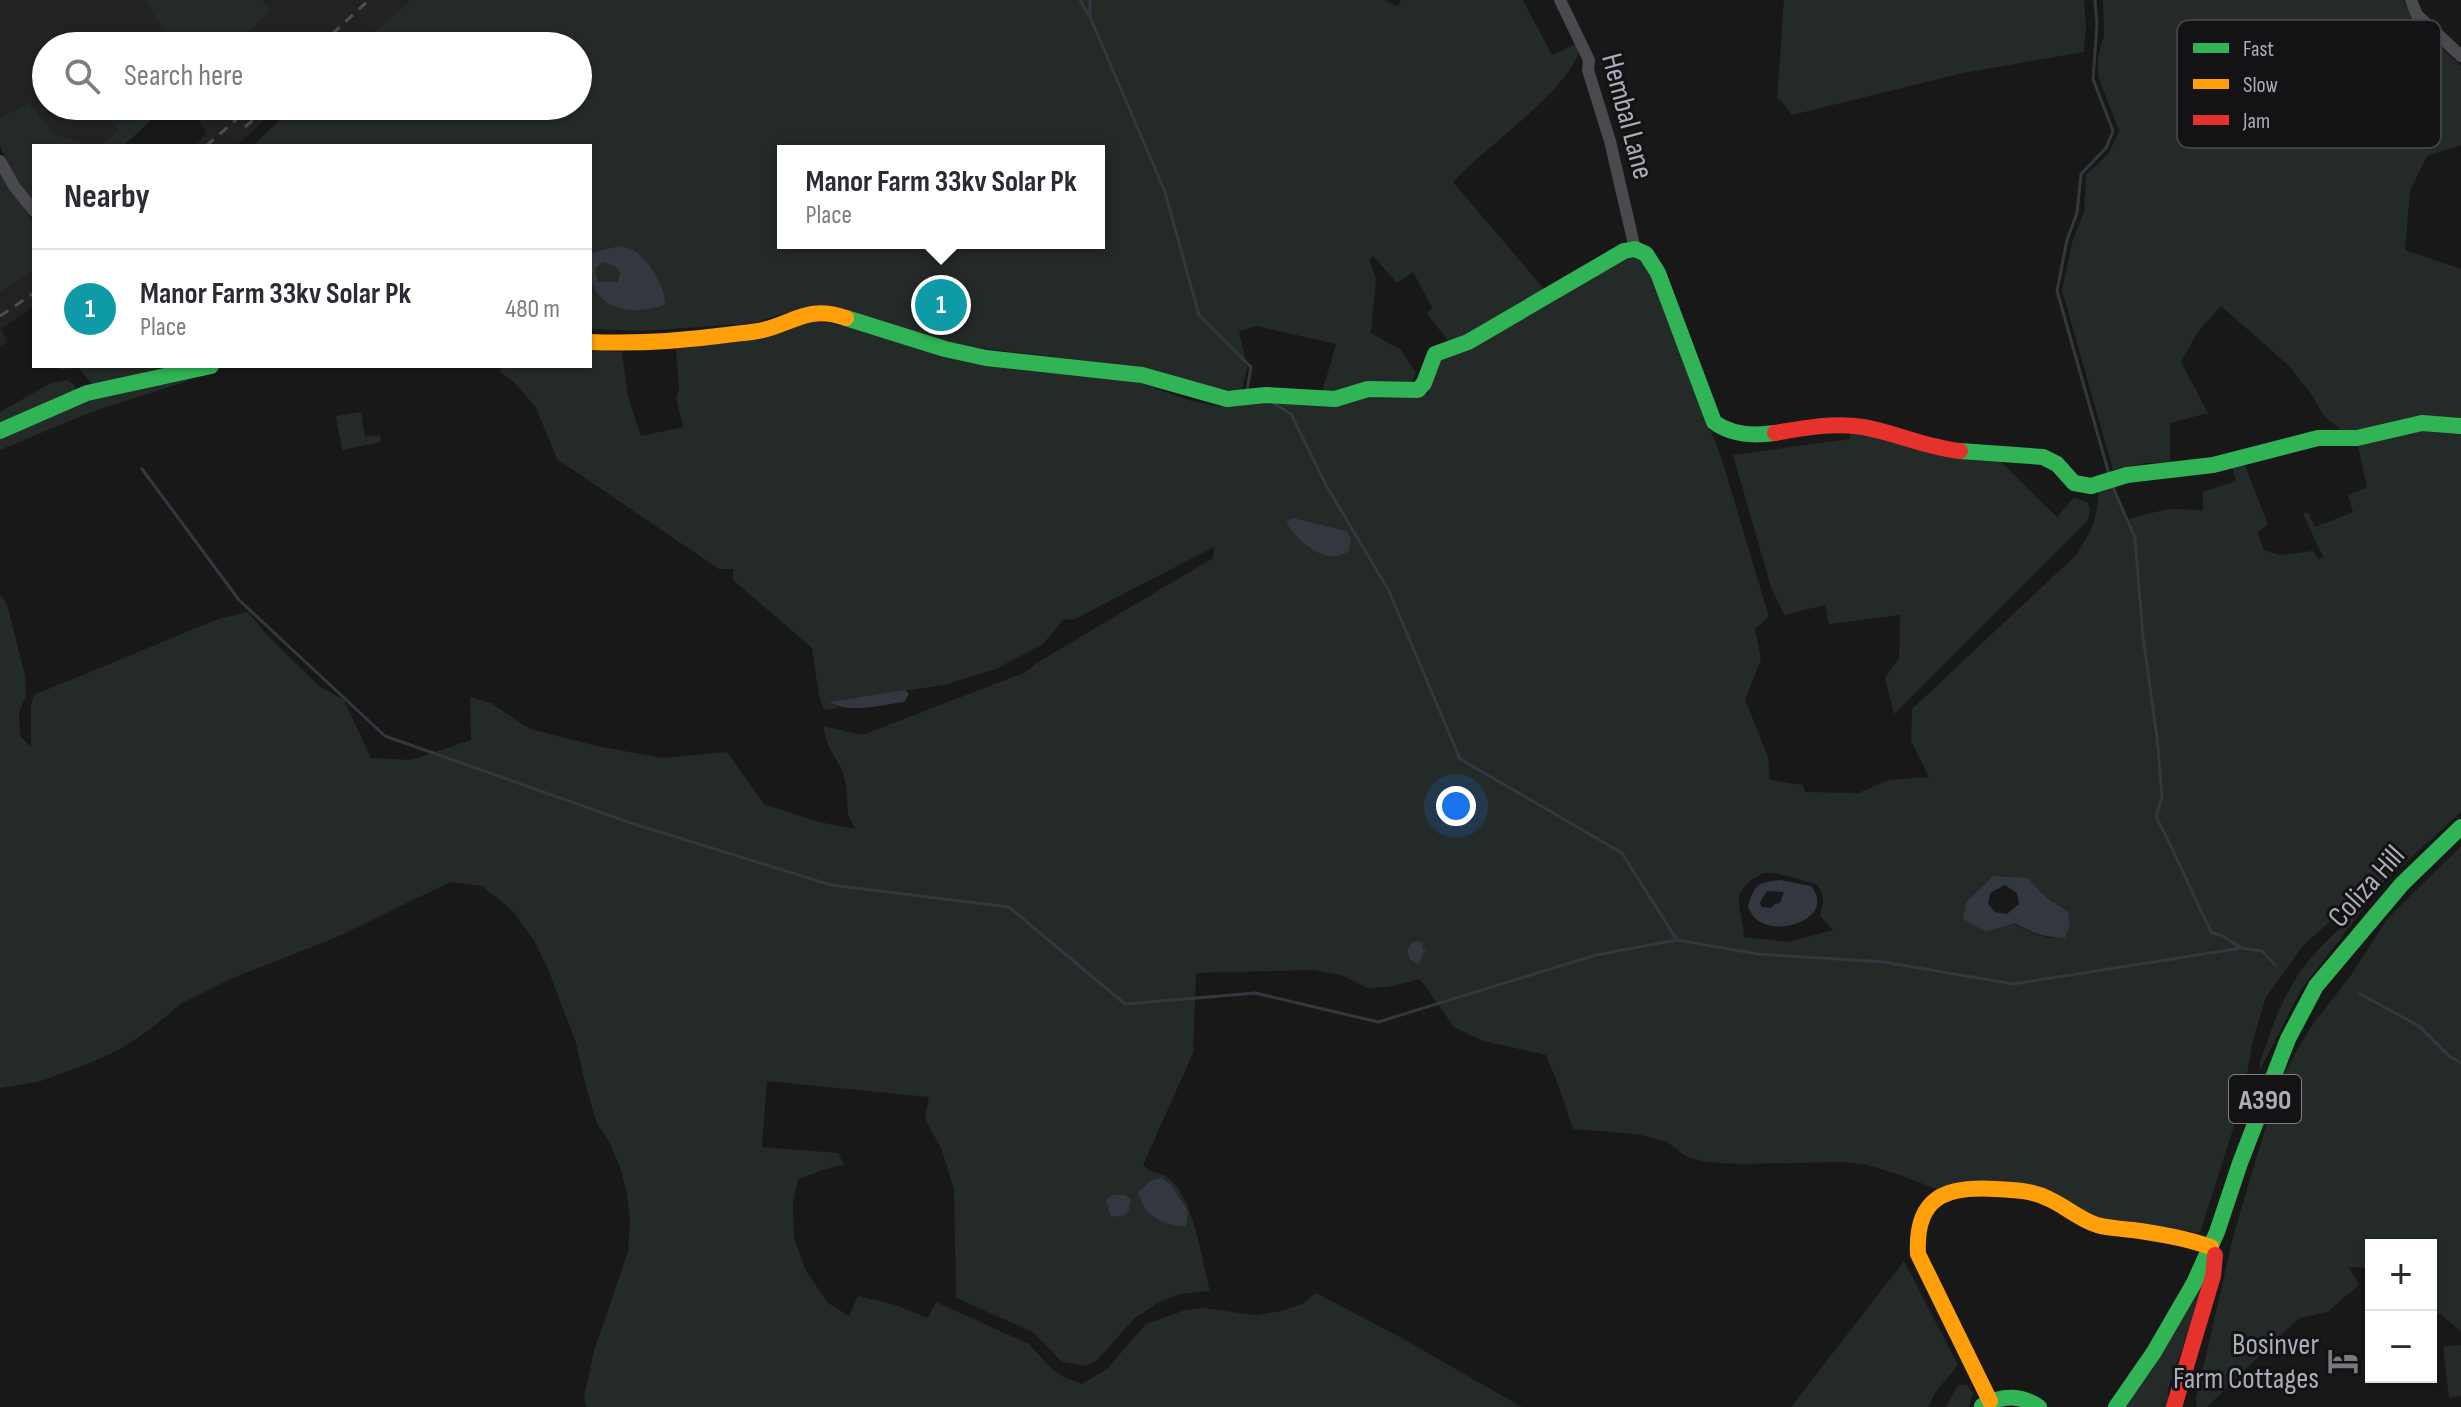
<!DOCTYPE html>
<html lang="en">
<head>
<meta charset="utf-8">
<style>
	:root { --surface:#fff; --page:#f2f2f3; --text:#2b2b33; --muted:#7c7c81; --line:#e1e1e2; --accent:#db2777 }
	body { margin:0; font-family:"Sofia Sans Condensed",sans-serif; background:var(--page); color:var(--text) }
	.controls { position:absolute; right:24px; bottom:24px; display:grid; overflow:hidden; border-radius:0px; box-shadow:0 2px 6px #0004 }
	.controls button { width:72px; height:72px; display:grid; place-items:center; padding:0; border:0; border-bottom:2px solid var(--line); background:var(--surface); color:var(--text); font:40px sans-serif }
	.you { position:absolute; left:1456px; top:806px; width:28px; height:28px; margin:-20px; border:6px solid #fff; border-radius:50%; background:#1a73e8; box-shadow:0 0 0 12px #1a73e833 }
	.badge { display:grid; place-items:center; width:52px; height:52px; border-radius:50%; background:var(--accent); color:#fff; font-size:26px; font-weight:700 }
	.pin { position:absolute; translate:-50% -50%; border:4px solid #fff; box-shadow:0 2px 8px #0006 }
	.popup { position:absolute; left:777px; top:145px; width:328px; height:104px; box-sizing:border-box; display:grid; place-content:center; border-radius:0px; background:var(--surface); filter:drop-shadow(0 2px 6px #0005); font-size:26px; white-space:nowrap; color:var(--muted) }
	.popup b { font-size:30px; color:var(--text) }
	.popup::after { content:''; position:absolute; left:50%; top:100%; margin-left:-16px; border:16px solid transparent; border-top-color:var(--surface) }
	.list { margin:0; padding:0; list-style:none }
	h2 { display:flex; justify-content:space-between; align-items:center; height:104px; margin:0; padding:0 32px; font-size:34px }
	h2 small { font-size:26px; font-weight:400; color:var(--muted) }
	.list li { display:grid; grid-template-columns:52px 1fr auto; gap:24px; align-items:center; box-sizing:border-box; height:120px; padding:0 32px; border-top:2px solid var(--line) }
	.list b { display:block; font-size:30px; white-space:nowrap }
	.list p { margin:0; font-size:26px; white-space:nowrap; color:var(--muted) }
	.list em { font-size:26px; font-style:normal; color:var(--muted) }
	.icon { flex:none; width:44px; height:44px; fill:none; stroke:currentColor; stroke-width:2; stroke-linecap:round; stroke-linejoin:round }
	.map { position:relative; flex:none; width:2461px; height:1407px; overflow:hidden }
	.search { position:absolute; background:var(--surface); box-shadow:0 2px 6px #0004; left:32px; top:32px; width:560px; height:88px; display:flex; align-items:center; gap:20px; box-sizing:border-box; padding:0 28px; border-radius:44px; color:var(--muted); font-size:30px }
	.panel { position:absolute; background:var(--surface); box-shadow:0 2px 6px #0004; left:32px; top:144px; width:560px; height:224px; border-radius:0px }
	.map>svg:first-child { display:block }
</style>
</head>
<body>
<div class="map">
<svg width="2461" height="1407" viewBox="0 0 2461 1407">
	<rect width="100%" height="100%" fill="#181818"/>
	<path fill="#222224" d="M 0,0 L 144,0 L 174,46 L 46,46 L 46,106 L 124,106 L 114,112 L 112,122 L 118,130 L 100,146 L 84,146 L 54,134 L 29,103 L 0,117 Z
		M 262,0 L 410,0 L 360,46 L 233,46 L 271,11 Z
		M 217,106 L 281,106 L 236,146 L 193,146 L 207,133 L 199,121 Z
		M 34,271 L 34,306 L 1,329 L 8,342 L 0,347 L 0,292 Z"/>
	<path fill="#242a27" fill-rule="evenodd" d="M 144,0 L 262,0 L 271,11 L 233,46 L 174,46 Z
		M 410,0 L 1384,0 L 1397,6 L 1401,0 L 1523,0 L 1552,55 L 1576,44 L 1579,51 C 1566,93 1485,147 1453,182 L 1544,289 L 1450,343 L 1427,314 L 1432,307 L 1413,272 L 1397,283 L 1373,256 L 1369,260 L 1376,279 L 1371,333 L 1401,350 L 1416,373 L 1412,383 L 1321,396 L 1336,344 L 1257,326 L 1239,331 L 1247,367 L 1242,390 L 1207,389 L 1144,368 L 963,346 L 795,311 L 778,315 L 755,323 L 643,331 L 590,329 L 590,146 L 252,146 L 295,106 L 578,106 L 578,46 L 360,46 ZM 783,151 L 1099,151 L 1099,243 L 783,243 Z
		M 1784,0 L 2084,0 L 2086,26 L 2084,52 L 1963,73 L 1792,115 L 1781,101 L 1777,99 Z
		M 2103,0 L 2403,0 L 2418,26 L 2461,66 L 2461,145 L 2427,156 L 2410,191 L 2405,250 L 2461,269 L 2461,419 L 2346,434 L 2324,416 L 2312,395 L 2288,365 L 2221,306 L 2199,330 L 2181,362 L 2208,413 L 2170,423 L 2170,462 L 2145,463 L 2113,470 L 2062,290 L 2073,239 L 2084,213 L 2086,175 L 2109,153 L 2119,131 L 2098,76 L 2098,56 L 2104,36 Z
		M 29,103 L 54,134 L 82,143 L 84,146 L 34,146 L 34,203 L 12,173 L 0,145 L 0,117 Z
		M 124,106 L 167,106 L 123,146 L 100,146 L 118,130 L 112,122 L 114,111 Z
		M 0,170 L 17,199 L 34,222 L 34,271 L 0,292 Z
		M 1630,256 L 1641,258 L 1649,268 L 1723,463 L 1769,617 L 1755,629 L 1761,660 L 1745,699 L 1768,757 L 1770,780 L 1803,785 L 1805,792 L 1858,793 L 1889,780 L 1929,777 L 1911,741 L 1912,709 L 2076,555 C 2094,527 2095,524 2099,491 L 2113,483 L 2128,519 L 2168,509 L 2203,510 L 2203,492 L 2236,481 L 2232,466 L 2244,463 L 2268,524 L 2257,533 L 2264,550 L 2279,555 L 2313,551 L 2318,559 L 2323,557 L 2303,514 L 2308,512 L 2315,527 L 2353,512 L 2348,495 L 2367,487 L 2357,442 L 2407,429 L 2461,428 L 2461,812 L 2380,886 L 2353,900 L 2302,947 L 2266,997 L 2253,1040 L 2242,1101 L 2200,1233 L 2102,1219 L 2041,1190 L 1939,1190 L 1897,1174 L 1867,1165 L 1844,1162 L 1739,1164 L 1706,1162 L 1687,1157 L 1667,1142 L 1637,1134 L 1573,1129 L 1559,1087 L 1546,1055 L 1483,1041 L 1454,1027 L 1420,979 L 1388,987 L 1368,988 L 1341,975 L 1313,970 L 1196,973 L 1193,1053 L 1143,1165 C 1154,1175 1156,1171 1165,1176 C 1193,1191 1202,1261 1210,1291 L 1179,1294 L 1156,1304 L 1134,1319 L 1096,1361 L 1087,1366 L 1062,1362 L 1033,1332 L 956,1298 L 954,1189 L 941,1148 L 925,1119 L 929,1097 L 767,1081 L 762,1147 L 838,1153 L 844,1165 L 829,1168 L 798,1179 L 793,1204 L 794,1238 L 806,1271 L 828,1303 L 849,1316 L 858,1296 L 892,1304 L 928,1318 L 936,1302 L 1029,1344 L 1051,1368 L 1062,1376 L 1082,1384 L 1107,1369 L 1146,1324 L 1185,1310 L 1203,1308 L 1255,1315 L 1281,1311 L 1302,1304 L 1316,1293 L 1400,1337 L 1522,1407 L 589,1407 L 586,1406 L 584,1397 L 594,1351 L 628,1252 L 630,1219 L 627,1194 L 621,1170 L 609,1141 L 597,1124 L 585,1083 L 576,1043 L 548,969 L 535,942 L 512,910 L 482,886 L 450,882 L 335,938 L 228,980 L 182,1003 L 149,1030 L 119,1050 L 90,1063 L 38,1082 L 0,1088 L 0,594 L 7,604 L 25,676 L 26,696 L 19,712 L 20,736 L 31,747 L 31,706 L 34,695 L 218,619 L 248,612 L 266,634 L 319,686 L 344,700 L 371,758 L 411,760 L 471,740 L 470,697 L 491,703 L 530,729 L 597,746 L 662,758 L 727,752 L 764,804 L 819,822 L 855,829 L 848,815 L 846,786 L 843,772 L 828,745 L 823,726 L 862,735 L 1026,672 L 1035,664 L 1213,558 L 1214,547 L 1075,619 L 1063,620 L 1043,644 L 996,669 L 944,685 L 830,702 L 839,708 L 824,710 L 819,696 L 812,648 L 733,580 L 733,569 L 719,569 L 557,459 L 536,408 L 513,381 L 501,373 L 499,366 L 590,366 L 590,350 L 622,352 L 628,397 L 641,436 L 683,427 L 676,397 L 679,390 L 676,347 L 769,334 L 814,320 L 1137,382 L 1188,400 L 1215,406 L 1429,394 L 1428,387 L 1436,359 ZM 1763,873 L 1775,873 L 1816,884 C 1826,894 1823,904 1820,916 L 1833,930 L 1788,942 L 1744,937 C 1742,903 1726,894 1763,873 ZM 1993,876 L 2053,900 L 2064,938 L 2049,938 L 2031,932 L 1966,902 Z
		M 57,366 L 176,366 L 92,384 L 79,368 L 60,370 Z
		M 186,377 L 188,381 L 94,411 L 0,450 L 0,437 L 78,401 Z
		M 68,380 L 74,385 L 76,392 L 0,424 L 0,412 L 51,383 Z
		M 361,412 L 365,437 L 380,435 L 381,442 L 342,450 L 336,416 Z
		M 1850,431 L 1999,460 L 2057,517 L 2074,497 L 2087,502 L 2090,508 L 2088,520 L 1894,714 L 1885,678 L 1899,658 L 1900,615 L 1829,624 L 1825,605 L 1784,615 L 1771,587 L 1733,455 L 1850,439 Z
		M 2461,846 L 2461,1331 L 2440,1314 L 2431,1318 L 2431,1245 L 2371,1245 L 2371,1268 L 2349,1267 L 2359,1285 L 2327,1312 L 2300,1318 L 2290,1326 L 2207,1407 L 2197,1407 L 2196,1399 L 2234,1233 L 2269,1116 L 2285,1072 L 2310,1028 L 2351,975 L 2388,918 Z
		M 2365,907 L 2302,988 L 2260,1070 L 2260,1062 C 2280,1004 2290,975 2336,932 C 2346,924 2354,914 2365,907 Z
		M 1904,1261 L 1958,1365 L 1937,1390 L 1928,1407 L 1791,1407 Z
		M 2209,1272 L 2167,1392 L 2170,1400 L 2166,1407 L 2126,1407 Z
		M 2461,1345 L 2461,1396 L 2449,1398 L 2443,1347 Z
		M 1958,1385 L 1967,1385 L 1973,1393 L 1969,1407 L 1946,1407 Z"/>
	<path fill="#333840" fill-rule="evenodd" d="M 620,246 C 625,248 629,248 633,250 C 649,260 666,287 665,305 C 637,314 601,314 591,279 C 589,271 590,262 590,253 ZM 602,262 L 615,266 L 620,272 L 618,282 L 598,282 L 595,269 Z
		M 1293,518 L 1346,531 L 1351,539 L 1349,551 C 1326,567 1298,542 1286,522 Z
		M 905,690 L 909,694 L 904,702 C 880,705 850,714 829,702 Z
		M 1993,876 L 2028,878 L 2042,894 L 2068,912 L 2070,924 L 2065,938 C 2045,938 2031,932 2014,923 L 1986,932 L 1963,919 L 1966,902 ZM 2005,885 L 2017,893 L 2019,904 L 2007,914 L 1995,912 L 1988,904 L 1990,893 Z
		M 1780,880 L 1811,886 C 1837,918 1776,939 1755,918 C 1752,915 1750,911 1748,907 C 1755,884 1756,883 1780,880 ZM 1767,891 L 1784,892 L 1780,903 L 1775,904 L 1771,908 L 1761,907 L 1760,902 Z
		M 1418,941 L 1423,943 L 1422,950 L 1426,949 L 1418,965 L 1410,959 L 1407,950 L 1413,942 Z
		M 1161,1178 L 1170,1184 L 1188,1211 L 1186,1226 C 1164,1227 1143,1215 1138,1192 L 1152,1180 Z
		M 1112,1195 L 1125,1195 L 1131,1199 L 1129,1210 L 1125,1215 L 1111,1217 L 1106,1200 Z"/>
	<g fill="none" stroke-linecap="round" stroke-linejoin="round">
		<path stroke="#333840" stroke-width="3" d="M 1080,0 L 1088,14
			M 1090,0 L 1090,17 L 1165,192 L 1199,315 L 1251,367 L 1247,390
			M 2095,0 L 2097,25 L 2093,79 L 2113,131 L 2106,148 L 2081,174 L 2077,213 L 2067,240 L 2057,291 L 2109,474
			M 1273,403 L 1291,414 L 1326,485 L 1389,591 L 1460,759 L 1622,853 L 1677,940 L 1758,954 L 1884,962 L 2013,984 L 2242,948
			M 142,469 L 239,600 L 385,736 L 631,823 L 831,885 L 1009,907 L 1125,1004 L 1255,993 L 1378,1022 L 1596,955 L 1677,940
			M 2112,485 L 2135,538 L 2143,637 L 2157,737 L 2162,796 L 2156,817 C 2177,855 2192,895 2212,933 L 2221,935 L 2242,948 L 2262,951 L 2275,965
			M 2360,994 L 2419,1026 L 2449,1056 L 2461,1063"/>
		<path stroke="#4a4a4e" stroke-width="12" d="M 1560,0 L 1589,60 L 1588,70 L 1610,141 L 1635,249
			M 2411,0 L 2417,15 L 2461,56
			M 0,161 L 14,186 L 34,211"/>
		<path stroke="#30b455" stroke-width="16" d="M 846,318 L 945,349 L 986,358 L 1142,375 L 1227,399 L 1266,395 L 1335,399 L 1368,389 L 1418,390 L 1424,383 L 1435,354 L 1468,342 L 1624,251 L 1635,249 L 1646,254 L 1658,273 L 1714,422 C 1731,435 1754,436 1775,433
			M 0,431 L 87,393 L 211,366
			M 1960,451 L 2043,457 L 2057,464 L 2074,483 L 2091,486 L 2127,475 L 2213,465 L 2318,438 L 2357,438 L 2422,423 L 2461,426
			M 1982,1406 C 2002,1395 2020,1394 2039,1407
			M 2116,1407 L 2154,1352 L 2194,1283 L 2217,1232 L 2240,1163 L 2288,1039 L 2316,986 L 2402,884 L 2461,827"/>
		<path stroke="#ff9f0a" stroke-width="16" d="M 590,342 C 636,344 681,341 726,335 C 738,333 751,333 763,330 C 796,322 808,305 846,318
			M 1990,1401 L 1918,1254 C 1915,1198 1944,1186 1995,1189 C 2014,1190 2031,1190 2049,1199 C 2065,1206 2079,1219 2097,1225 C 2108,1228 2122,1229 2133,1230 C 2160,1234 2185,1238 2211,1247"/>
		<path stroke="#e5322d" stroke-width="16" d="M 1775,433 C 1803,428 1835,422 1863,427 C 1897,433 1924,447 1960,451
			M 2174,1407 L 2213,1276 L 2215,1255"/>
		<path stroke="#4c4d4f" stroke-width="3" stroke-dasharray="10 8" stroke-linecap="butt" d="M 319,46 L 369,0
			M 245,127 L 269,106
			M 206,146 L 252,106
			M 0,316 L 34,293"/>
	</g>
	<defs>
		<symbol id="hotel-bare" viewBox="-9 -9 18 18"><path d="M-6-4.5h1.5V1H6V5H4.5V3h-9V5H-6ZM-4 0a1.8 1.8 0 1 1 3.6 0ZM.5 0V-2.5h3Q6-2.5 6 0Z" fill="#78787f" stroke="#131214" stroke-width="2.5" paint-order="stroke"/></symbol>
	</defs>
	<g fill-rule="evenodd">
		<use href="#hotel-bare" x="2321" y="1339" width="44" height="44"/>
	</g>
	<g text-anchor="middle" stroke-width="6" stroke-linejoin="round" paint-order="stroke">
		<rect fill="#131214" stroke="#7d7e86" stroke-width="2" x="2229" y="1075" width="72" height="48" rx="6"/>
		<g font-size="28" font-weight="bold" fill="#abacb7">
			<text x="2265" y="1109">A390</text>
		</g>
		<g font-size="30" fill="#abacb7" stroke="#131214">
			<text transform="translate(1628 116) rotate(75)" y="10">Hembal Lane</text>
			<text transform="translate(2366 886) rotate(-48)" y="10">Coliza Hill</text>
		</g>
		<g font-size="30" fill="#abacb7" stroke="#131214" text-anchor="end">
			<text x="2319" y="1354">Bosinver<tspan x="2319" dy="34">Farm Cottages</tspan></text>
		</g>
	</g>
	<rect x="2177" y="20" width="264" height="128" rx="12" fill="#131214" stroke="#414045" stroke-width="2"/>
	<rect x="2193" y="43" width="36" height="10" fill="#30b455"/>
	<rect x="2193" y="79" width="36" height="10" fill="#ff9f0a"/>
	<rect x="2193" y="115" width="36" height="10" fill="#e5322d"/>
	<g font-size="22" fill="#abacb7">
		<text x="2243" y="56">Fast</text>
		<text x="2243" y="92">Slow</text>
		<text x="2243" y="128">Jam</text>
	</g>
</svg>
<div class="controls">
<button>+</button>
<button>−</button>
</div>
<div class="you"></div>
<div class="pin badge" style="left:941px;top:305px;background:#0f9aa8">1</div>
<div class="popup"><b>Manor Farm 33kv Solar Pk</b>Place</div>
<div class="search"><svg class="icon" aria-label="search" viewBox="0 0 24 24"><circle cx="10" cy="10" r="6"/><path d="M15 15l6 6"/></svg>Search here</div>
<section class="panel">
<h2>Nearby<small></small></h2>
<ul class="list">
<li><span class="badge" style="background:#0f9aa8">1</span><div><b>Manor Farm 33kv Solar Pk</b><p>Place</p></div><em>480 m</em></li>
</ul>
</section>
</div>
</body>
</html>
